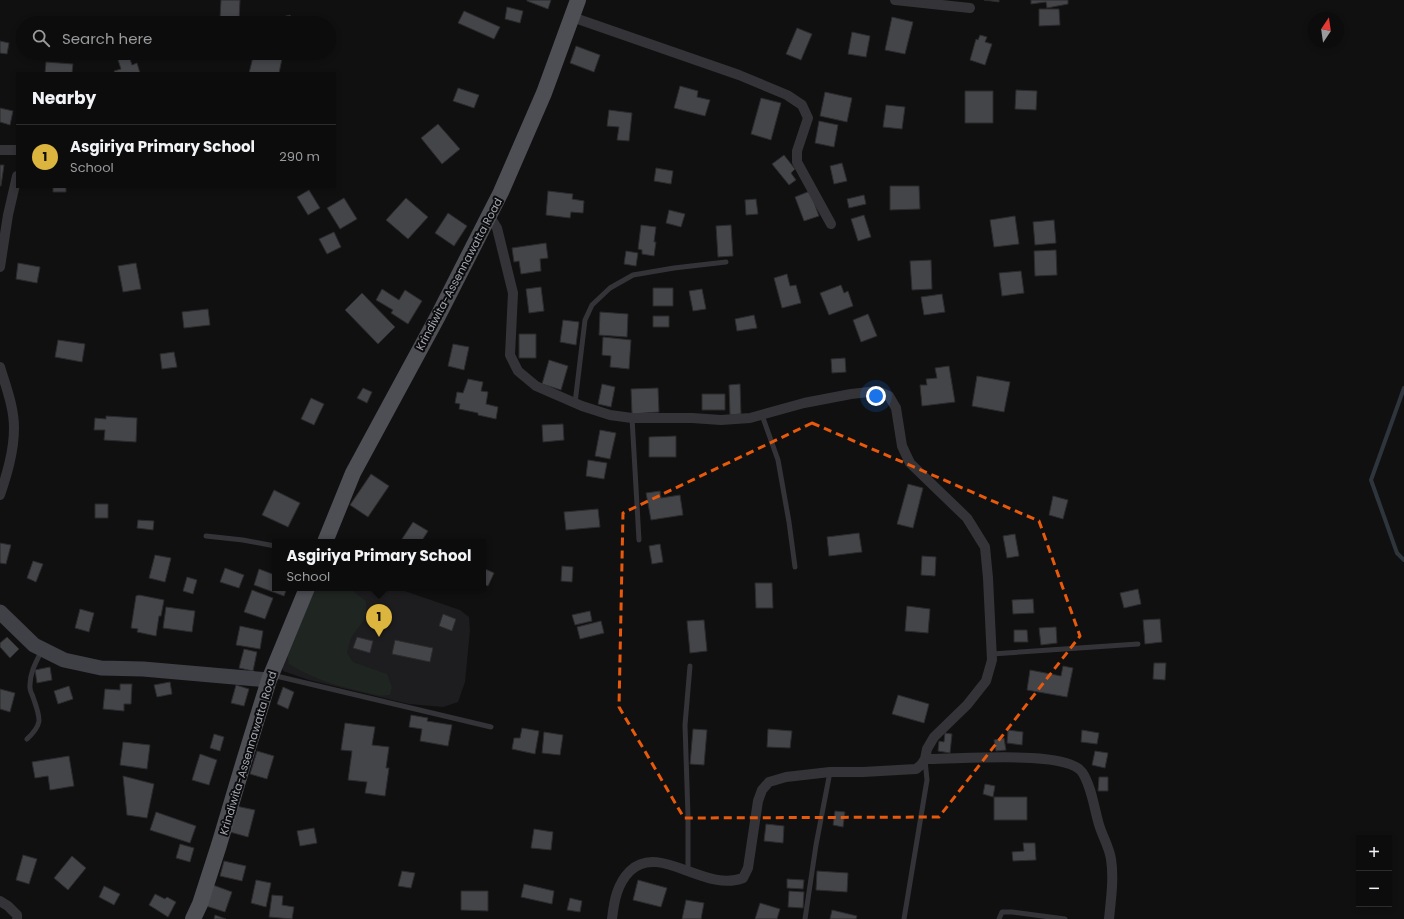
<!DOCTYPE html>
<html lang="en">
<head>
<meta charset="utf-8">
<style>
	:root { --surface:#0c0c0d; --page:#1a1a1b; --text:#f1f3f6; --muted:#9a9b9d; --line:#2c2c2e; --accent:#dbb53e }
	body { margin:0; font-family:Poppins,sans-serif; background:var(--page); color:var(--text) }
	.controls { position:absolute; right:12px; bottom:12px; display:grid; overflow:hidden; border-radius:0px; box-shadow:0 2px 6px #0003 }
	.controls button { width:36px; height:36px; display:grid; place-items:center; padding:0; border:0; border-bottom:1px solid var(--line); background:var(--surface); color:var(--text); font:20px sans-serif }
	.compass { position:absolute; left:1308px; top:12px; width:36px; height:36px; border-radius:50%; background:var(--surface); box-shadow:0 2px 6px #0003; rotate:13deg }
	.you { position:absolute; left:876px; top:396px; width:14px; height:14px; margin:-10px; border:3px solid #fff; border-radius:50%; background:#1a73e8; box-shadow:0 0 0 6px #1a73e833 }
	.badge { display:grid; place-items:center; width:26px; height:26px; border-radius:50%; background:var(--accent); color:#111; font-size:13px; font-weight:700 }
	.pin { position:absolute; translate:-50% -33px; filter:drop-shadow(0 1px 2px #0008) }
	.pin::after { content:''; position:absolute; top:21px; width:14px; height:12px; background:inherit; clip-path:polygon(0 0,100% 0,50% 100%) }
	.popup { position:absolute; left:272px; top:539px; width:214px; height:52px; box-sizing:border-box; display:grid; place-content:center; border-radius:0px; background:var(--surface); filter:drop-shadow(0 1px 3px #0005); font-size:13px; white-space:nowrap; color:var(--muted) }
	.popup b { font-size:15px; color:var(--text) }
	.popup::after { content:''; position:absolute; left:50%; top:100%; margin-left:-8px; border:8px solid transparent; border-top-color:var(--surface) }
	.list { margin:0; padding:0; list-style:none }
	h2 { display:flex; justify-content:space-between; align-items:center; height:52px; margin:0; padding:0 16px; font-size:17px }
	h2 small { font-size:13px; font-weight:400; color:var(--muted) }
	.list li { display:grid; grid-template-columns:26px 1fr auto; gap:12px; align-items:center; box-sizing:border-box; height:64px; padding:0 16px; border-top:1px solid var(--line) }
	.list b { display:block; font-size:15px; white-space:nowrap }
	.list p { margin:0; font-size:13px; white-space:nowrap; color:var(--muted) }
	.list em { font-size:13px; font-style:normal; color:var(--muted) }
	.icon { flex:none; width:22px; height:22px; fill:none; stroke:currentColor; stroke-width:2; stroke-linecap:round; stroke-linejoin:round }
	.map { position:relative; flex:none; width:1404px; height:919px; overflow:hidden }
	.search { position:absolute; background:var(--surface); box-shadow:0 2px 6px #0003; left:16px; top:16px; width:320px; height:44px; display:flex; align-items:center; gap:10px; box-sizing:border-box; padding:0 14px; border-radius:22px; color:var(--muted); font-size:15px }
	.panel { position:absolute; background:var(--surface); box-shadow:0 2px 6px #0003; left:16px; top:72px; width:320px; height:116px; border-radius:0px }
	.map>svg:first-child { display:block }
</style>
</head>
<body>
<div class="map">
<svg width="1404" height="919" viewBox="0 0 1404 919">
	<rect width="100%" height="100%" fill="#101011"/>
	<path fill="#1d1c1e" d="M 310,588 L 396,588 L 460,610 L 469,617 L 470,630 L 465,682 L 458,702 L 443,707 L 409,704 L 309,680 L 283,671 L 281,658 Z"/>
	<path fill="#1f2520" d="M 314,588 L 349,588 L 366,601 C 369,624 357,624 350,641 C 349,644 348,649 347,653 L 353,662 L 387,674 L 392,687 L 390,695 L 381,696 C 349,689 317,682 289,664 L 287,654 Z"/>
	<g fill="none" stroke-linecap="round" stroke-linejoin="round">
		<path stroke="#2f353c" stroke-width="4" d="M 1404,388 L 1371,480 L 1397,553 L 1404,560"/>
	</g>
	<path fill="#444549" stroke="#2b2a2d" d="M 221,0 L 240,0 L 239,21 L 228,20 L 228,18 L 220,18 Z
		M 527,0 L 551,0 L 548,9 L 527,1 Z
		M 984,0 L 999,0 L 999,2 Z
		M 1031,0 L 1068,0 L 1068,4 L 1047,8 L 1046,2 L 1031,4 Z
		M 507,7 L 523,11 L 520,23 L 505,19 Z
		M 1039,9 L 1059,9 L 1060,25 L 1039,26 Z
		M 464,11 L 500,27 L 494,39 L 458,23 Z
		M 290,15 L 293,23 L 276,23 L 275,19 Z
		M 892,17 L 913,22 L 905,54 L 885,50 Z
		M 310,18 L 328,22 L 328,23 L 309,23 Z
		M 797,28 L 812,34 L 801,60 L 786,54 Z
		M 852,32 L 870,36 L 866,57 L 848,54 Z
		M 980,35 L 987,37 L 985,42 L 992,44 L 985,65 L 970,60 L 976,39 L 978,40 Z
		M 0,41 L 9,43 L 7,54 L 0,53 Z
		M 576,46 L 600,55 L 594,72 L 570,63 Z
		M 254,53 L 282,59 L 279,73 L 249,73 Z
		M 129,56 L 132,65 L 137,63 L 140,73 L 115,73 L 114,71 L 121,69 L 118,60 Z
		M 46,62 L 73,64 L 72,73 L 45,73 Z
		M 680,86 L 698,91 L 697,97 L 710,100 L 705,116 L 674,108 Z
		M 458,88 L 479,95 L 474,108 L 453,101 Z
		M 1016,90 L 1037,91 L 1036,110 L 1015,109 Z
		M 965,91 L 993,91 L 993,123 L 965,123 Z
		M 825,92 L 852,98 L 847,122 L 820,116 Z
		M 761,98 L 781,103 L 771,140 L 751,134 Z
		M 886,105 L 905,107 L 902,129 L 883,127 Z
		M 0,108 L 13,111 L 10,125 L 0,122 Z
		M 609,110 L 632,113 L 629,141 L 617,140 L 619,127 L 607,126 Z
		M 819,121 L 838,125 L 834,147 L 815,143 Z
		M 438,124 L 460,149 L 442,164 L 421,138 Z
		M 784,155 L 795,169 L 791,173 L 796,180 L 789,185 L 772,164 Z
		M 842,163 L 847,181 L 834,184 L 830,166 Z
		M 0,165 L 4,165 L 1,186 L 0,186 Z
		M 656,168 L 673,171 L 671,184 L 654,181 Z
		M 890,186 L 919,186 L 920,209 L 890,210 Z
		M 53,187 L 66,187 L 66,192 L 53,192 Z
		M 309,190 L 320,208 L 308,215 L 297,197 Z
		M 548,191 L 573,194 L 572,199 L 584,201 L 583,213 L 571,212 L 570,218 L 546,215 Z
		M 810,191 L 819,216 L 804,221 L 795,197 Z
		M 864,195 L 866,204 L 849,208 L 847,199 Z
		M 344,198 L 357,219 L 340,229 L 327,208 Z
		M 406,198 L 428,217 L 408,239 L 386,220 Z
		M 756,199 L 758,214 L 746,215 L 745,200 Z
		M 669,210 L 685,214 L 681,227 L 666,223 Z
		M 448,213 L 467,226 L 454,246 L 435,233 Z
		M 864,215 L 871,237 L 858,241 L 851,219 Z
		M 1015,216 L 1019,244 L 994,247 L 990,220 Z
		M 1054,220 L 1056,243 L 1035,245 L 1033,222 Z
		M 641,225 L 656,227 L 654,242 L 656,242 L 654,256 L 642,254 L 642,250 L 638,249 Z
		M 731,225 L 733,256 L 718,257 L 716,226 Z
		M 334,232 L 341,247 L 327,254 L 319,239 Z
		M 546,243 L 548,258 L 540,259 L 541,271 L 521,274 L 519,261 L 514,262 L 512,248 Z
		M 1056,250 L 1057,275 L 1035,276 L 1034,251 Z
		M 626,251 L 638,253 L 636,266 L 624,264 Z
		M 931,260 L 932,289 L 912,290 L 910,261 Z
		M 18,263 L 40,267 L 37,283 L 16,279 Z
		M 136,263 L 141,289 L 123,292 L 118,266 Z
		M 1021,271 L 1024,293 L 1002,296 L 999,273 Z
		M 787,274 L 790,286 L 796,285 L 801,303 L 782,308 L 774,278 Z
		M 841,285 L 844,293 L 848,291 L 853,306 L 829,315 L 820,293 Z
		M 541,287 L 544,311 L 529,313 L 526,289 Z
		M 653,288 L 673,288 L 673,306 L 653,306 Z
		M 382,289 L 399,300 L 405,290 L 422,301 L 408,324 L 391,313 L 393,310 L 376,300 Z
		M 702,289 L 706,309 L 693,311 L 689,291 Z
		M 362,293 L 395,327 L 378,344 L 345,310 Z
		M 942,294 L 945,312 L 924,315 L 921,297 Z
		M 208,309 L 210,325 L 184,328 L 182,312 Z
		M 600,312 L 628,314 L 627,337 L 599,335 Z
		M 868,314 L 877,336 L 861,342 L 853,320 Z
		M 754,315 L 757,328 L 737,331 L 735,319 Z
		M 653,316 L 669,316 L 669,327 L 653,327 Z
		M 563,320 L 579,322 L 576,345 L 560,342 Z
		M 519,334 L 536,334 L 536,358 L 519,358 Z
		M 603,337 L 631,340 L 629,369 L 610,367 L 611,356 L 602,355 Z
		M 58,340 L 85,344 L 82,362 L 55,357 Z
		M 453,344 L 469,347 L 464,370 L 448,366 Z
		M 174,352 L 177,367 L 162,369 L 160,354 Z
		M 845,358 L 846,372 L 832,373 L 831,359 Z
		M 549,360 L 568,366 L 561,390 L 542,384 Z
		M 949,366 L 955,402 L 922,406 L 920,385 L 927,385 L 926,379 L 937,378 L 935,368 Z
		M 977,376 L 1010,382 L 1004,412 L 972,406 Z
		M 468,379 L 483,382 L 481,391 L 488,392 L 486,404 L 498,407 L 496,419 L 478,415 L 478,413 L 459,409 L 460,404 L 455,403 L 457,392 L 463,393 Z
		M 602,384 L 615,387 L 611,407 L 598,404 Z
		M 740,384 L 741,414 L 730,415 L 729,385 Z
		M 363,388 L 372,392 L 367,403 L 357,398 Z
		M 658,388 L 659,412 L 632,414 L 631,389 Z
		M 702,394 L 725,394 L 725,410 L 702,410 Z
		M 311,398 L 324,404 L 314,425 L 301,419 Z
		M 106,416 L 137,418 L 136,442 L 104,440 L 105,430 L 94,430 L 95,418 L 106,419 Z
		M 563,424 L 564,440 L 543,442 L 542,425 Z
		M 600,430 L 616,433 L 610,459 L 595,456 Z
		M 676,436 L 676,457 L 649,457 L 649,437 Z
		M 588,460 L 607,463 L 604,479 L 586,476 Z
		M 371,474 L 389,486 L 368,517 L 350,505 Z
		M 908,484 L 923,488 L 913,528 L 897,524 Z
		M 274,490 L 300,503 L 288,527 L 262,515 Z
		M 660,491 L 661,498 L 680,495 L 683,515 L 651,520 L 646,493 Z
		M 1053,496 L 1068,500 L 1063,519 L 1049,515 Z
		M 95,504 L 108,504 L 108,518 L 95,518 Z
		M 598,509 L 600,527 L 566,530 L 564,512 Z
		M 138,520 L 154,521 L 153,530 L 137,528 Z
		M 413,522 L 428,531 L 421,542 L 400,542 Z
		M 859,533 L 862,552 L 829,556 L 827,537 Z
		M 1015,534 L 1019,556 L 1007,558 L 1003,536 Z
		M 0,543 L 11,545 L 6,564 L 0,563 Z
		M 660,544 L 663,562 L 652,564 L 649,546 Z
		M 155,555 L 171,558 L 165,582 L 149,578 Z
		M 922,556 L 936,557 L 935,576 L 921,575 Z
		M 33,561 L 43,564 L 36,582 L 27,578 Z
		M 562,566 L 573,567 L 572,582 L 561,581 Z
		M 225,568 L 244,575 L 239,588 L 220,582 Z
		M 483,568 L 494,573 L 488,586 L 483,584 Z
		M 259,569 L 275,575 L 275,588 L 287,588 L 284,596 L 254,585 Z
		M 187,577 L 197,580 L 193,594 L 183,591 Z
		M 755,583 L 772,583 L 773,608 L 756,608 Z
		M 1138,589 L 1141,604 L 1124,608 L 1120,593 Z
		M 252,590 L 273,598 L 265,619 L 244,612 Z
		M 139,595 L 164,600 L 161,616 L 159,616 L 156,636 L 137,632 L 138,629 L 131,628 L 136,596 Z
		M 1033,599 L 1034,613 L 1013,614 L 1012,600 Z
		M 907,606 L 930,609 L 928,633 L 905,631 Z
		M 166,607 L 195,611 L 192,632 L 163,628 Z
		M 80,609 L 94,613 L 89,632 L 75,628 Z
		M 590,611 L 592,621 L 575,625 L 572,615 Z
		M 443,614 L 456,619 L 452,631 L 439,626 Z
		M 1160,619 L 1162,642 L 1145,644 L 1143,620 Z
		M 704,620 L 707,651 L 690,653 L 687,621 Z
		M 601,621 L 604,633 L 580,639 L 577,627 Z
		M 240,626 L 263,631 L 260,649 L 236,645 Z
		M 1056,627 L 1057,643 L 1041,645 L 1039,628 Z
		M 1014,630 L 1027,630 L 1028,642 L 1014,642 Z
		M 7,637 L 19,649 L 10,658 L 0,647 L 0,643 Z
		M 357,637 L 373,641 L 370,653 L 353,648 Z
		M 395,640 L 433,648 L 430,662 L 392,654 Z
		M 244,649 L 257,652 L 253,671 L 239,668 Z
		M 1154,663 L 1166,663 L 1165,680 L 1153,679 Z
		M 1063,666 L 1073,668 L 1067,697 L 1027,690 L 1030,670 L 1061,676 Z
		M 50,667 L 52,680 L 37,683 L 35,670 Z
		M 170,682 L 172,694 L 157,697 L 154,685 Z
		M 120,684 L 132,684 L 131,704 L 124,704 L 124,711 L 103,709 L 105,689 L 120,690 Z
		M 236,685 L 249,689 L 244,706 L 231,703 Z
		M 69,686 L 73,699 L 58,704 L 54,691 Z
		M 283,687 L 294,692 L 288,709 L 277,704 Z
		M 0,689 L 15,693 L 10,712 L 0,709 Z
		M 898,695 L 929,704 L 924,723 L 892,714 Z
		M 411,715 L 428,718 L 427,721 L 452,725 L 448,746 L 420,741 L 422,729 L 409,727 Z
		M 345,723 L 375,727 L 372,745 L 389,747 L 386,768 L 389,768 L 385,796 L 365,793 L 367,782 L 348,780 L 352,751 L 341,750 Z
		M 522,728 L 539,731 L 535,754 L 512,749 L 514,738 L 520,738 Z
		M 693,729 L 707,730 L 704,765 L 690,764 Z
		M 768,729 L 792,731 L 790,748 L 767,747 Z
		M 1008,730 L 1023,732 L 1022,745 L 1007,743 Z
		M 1082,730 L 1099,733 L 1097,744 L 1081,742 Z
		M 544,732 L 563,735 L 560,755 L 542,753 Z
		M 945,733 L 952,734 L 950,753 L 938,751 L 939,741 L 944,742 Z
		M 214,734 L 224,737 L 220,751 L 210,748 Z
		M 1004,738 L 1006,750 L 996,751 L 994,740 Z
		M 123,742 L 150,745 L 147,769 L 120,765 Z
		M 257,751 L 274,756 L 267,779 L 250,774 Z
		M 1095,751 L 1108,753 L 1105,768 L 1092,765 Z
		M 200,754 L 217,760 L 209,785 L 192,780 Z
		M 69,756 L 74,786 L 50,790 L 48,776 L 35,778 L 32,762 Z
		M 123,776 L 154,784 L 147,818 L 127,815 Z
		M 1099,777 L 1108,777 L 1108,791 L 1098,791 Z
		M 985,784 L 995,786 L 993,797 L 983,794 Z
		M 994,797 L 1027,797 L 1027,820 L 994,820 Z
		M 236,806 L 255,810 L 248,837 L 230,832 Z
		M 835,811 L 845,812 L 843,827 L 833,825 Z
		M 156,812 L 196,826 L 190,843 L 150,830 Z
		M 766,824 L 784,826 L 783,843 L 764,841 Z
		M 314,828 L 317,843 L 300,846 L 297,831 Z
		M 534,829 L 553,832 L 551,850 L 531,848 Z
		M 1023,843 L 1035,843 L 1036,860 L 1013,861 L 1012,852 L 1024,851 Z
		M 180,844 L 194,848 L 190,862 L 176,858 Z
		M 23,855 L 37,859 L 29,884 L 16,880 Z
		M 72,856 L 86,868 L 68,890 L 54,878 Z
		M 224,861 L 246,866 L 242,881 L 220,876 Z
		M 402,871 L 415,873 L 411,888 L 398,886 Z
		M 817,871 L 848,873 L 847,892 L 816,890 Z
		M 787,879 L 804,880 L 803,889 L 787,888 Z
		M 256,880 L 271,883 L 266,907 L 251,903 Z
		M 638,880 L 667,888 L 661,907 L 633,900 Z
		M 524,884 L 554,891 L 552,904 L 521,897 Z
		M 213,885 L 232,892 L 225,912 L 206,906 Z
		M 104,886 L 120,894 L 114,905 L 99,897 Z
		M 461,891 L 488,891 L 488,911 L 461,910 Z
		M 789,891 L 804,892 L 803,908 L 788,907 Z
		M 155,894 L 165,899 L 167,897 L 176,902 L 168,917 L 149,905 Z
		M 272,895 L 283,896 L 282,905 L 294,907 L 292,919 L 269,917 Z
		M 570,898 L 582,901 L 580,912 L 567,910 Z
		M 686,900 L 704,903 L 701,919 L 682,919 Z
		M 760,903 L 780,909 L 777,919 L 755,919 Z
		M 832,910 L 857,916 L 856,919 L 830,919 Z
		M 215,915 L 226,919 L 214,919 Z"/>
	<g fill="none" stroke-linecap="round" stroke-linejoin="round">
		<path stroke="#343438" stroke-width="5" d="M 575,403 L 585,320 L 592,305 L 610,288 L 633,275 L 674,268 L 726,262
			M 762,415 L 778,460 L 789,522 L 795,567
			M 632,418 L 639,540
			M 206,536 L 243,540 L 275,546
			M 992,654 L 1138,644
			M 272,675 L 491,727
			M 27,739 C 44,723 40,718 33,697 C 32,694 30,691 30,688 C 29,674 36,662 42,650
			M 688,871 L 688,816 L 685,725 L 690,666
			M 805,919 L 816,845 L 830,772
			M 904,919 L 927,780 L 925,760
			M 999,919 L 1002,912 L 1012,912 L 1065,919"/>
		<path stroke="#343438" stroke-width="10" d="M 895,0 L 970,8
			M 572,17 L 739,75 L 787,95 L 802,105 L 808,118 L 797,151 L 797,162 L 831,224
			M 0,150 L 17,150
			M 489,215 L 497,228 L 513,293 L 510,355 L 518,371 L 536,386 L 582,406 L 610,415 L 632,418 L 692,418 L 721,420 L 750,418 L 804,403 L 851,394 L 878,391 L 889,396 L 896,408 L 902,446 L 910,463 L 967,518 L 985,547 L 988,578 L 992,660 L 986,681 L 967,705 L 934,737 L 927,749 L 925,759 L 921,765 L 916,769 L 863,772 L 830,772 L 786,777 L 769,782 L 762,790 L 758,801 L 748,868 L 743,878 C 705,893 659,842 630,871 C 617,884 614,901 612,919
			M 0,267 L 8,215 L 17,176
			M 0,367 C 6,387 14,407 14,428 C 14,451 7,474 0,495
			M 925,759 C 955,760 1066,749 1082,772 C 1091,785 1094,807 1098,821 C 1101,834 1109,846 1111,859 C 1114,878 1111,899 1109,919
			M 0,901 L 8,906 L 17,915 L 17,919"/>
		<path stroke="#404146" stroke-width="15" d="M 0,612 L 34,645 L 64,660 L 101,668 L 143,669 L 269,680"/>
		<path stroke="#4e4f55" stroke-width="16" d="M 325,542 L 353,473 L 438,316 L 501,192 L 544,93 L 578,0
			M 193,919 L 200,904 L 219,845 L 244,761 L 269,680 L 307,588"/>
	</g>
	<path fill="none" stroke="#e8590c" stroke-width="3" stroke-dasharray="8 5" stroke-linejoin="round" d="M 812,423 L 1039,521 L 1080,636 L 939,817 L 684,818 L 619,707 L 623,513 Z"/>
	<g text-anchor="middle" stroke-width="4" stroke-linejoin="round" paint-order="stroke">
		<g font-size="11" fill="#a3a6b1" stroke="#0b0b0c">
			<text transform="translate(459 274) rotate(-62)" y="4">Krindiwita-Assennawatta Road</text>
			<text transform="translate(248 753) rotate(-73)" y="4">Krindiwita-Assennawatta Road</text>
		</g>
	</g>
</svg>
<div class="controls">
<button>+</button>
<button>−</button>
</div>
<svg class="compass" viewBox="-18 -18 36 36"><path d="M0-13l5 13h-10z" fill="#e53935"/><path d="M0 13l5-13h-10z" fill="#9a9b9d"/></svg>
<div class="you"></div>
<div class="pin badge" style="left:379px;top:637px">1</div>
<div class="popup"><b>Asgiriya Primary School</b>School</div>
<div class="search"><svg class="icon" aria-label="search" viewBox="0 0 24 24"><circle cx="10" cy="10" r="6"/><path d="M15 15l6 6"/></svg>Search here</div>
<section class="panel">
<h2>Nearby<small></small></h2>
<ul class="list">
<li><span class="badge">1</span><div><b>Asgiriya Primary School</b><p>School</p></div><em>290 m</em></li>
</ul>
</section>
</div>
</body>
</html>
